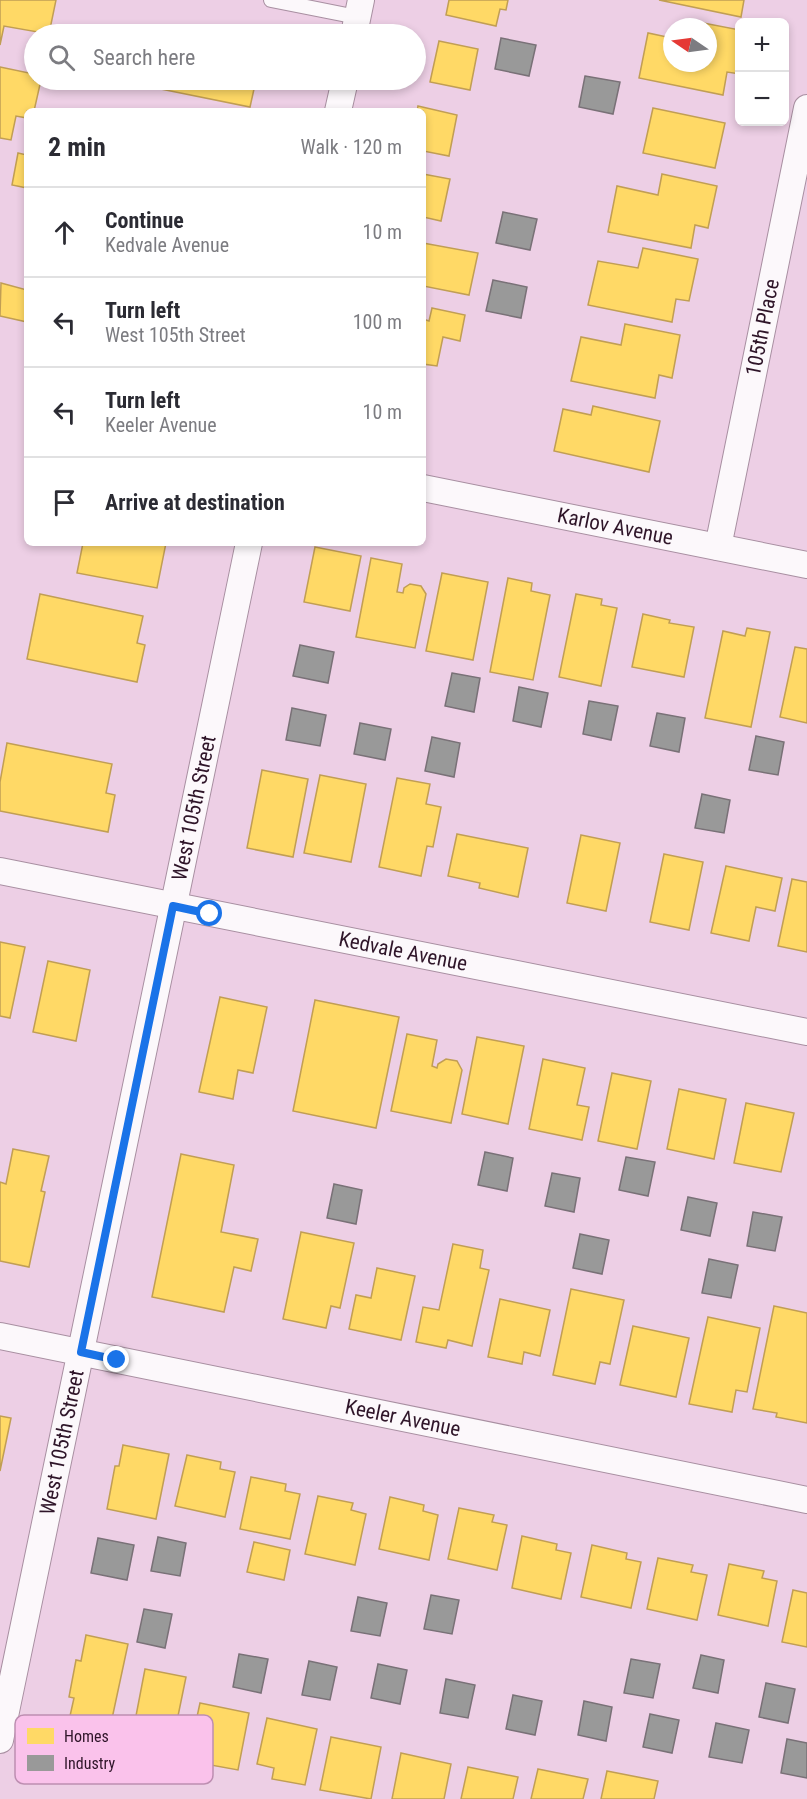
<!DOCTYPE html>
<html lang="en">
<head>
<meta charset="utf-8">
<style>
	:root { --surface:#fff; --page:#f2f2f3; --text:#2b2b33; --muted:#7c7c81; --line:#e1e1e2 }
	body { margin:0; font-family:"Roboto Condensed",sans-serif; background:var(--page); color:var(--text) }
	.controls { position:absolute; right:18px; top:18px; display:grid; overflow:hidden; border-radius:9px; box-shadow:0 3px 9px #0003 }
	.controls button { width:54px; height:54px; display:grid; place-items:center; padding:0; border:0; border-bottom:2px solid var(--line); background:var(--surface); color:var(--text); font:30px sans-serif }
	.compass { position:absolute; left:663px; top:18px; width:54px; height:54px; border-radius:50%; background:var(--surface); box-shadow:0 3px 9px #0003; rotate:283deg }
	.stop { position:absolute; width:18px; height:18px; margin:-14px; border:4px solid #1a73e8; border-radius:50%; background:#fff }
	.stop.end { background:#1a73e8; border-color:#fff; box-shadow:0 2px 6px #0008 }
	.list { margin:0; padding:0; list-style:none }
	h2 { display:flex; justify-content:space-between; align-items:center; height:78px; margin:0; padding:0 24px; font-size:26px }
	h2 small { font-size:20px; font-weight:400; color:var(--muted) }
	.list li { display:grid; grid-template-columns:39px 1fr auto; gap:18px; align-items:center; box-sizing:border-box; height:90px; padding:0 24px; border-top:2px solid var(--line) }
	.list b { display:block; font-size:22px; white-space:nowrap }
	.list p { margin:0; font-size:20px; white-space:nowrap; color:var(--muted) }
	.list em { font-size:20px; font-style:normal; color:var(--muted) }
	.icon { flex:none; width:33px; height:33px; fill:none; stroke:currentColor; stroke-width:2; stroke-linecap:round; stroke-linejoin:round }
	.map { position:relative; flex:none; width:807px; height:1799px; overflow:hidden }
	.search { position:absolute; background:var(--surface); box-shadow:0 3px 9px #0003; left:24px; top:24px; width:402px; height:66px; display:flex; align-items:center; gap:15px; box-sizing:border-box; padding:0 21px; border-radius:33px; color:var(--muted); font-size:22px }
	.panel { position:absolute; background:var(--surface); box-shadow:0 3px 9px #0003; left:24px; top:108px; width:402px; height:438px; border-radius:9px }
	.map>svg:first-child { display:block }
</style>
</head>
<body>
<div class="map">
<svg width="807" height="1799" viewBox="0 0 807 1799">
	<rect width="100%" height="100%" fill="#edcfe5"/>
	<path fill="#ffd966" stroke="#c19e54" stroke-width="1.5" d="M 0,0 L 56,0 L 49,34 L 4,26 L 0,45 Z
		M 449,0 L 508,0 L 506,10 L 500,9 L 496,26 L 446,15 Z
		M 659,0 L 744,0 L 741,17 Z
		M 693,21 L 740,30 L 740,74 L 727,72 L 723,95 L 639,78 L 648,33 L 672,38 L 672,63 L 708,63 L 708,27 L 692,27 Z
		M 138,26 L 177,34 L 136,34 Z
		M 439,41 L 478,49 L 470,90 L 430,82 Z
		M 0,67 L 34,74 L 34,80 L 41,80 L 34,111 L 27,111 L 27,118 L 16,116 L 11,140 L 0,138 Z
		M 127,80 L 256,80 L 250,107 L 126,82 Z
		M 418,106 L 457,115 L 449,156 L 423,151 L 423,111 L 417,111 Z
		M 653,108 L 725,123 L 715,168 L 643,153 Z
		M 18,153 L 27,155 L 27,188 L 12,185 Z
		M 423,174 L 450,179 L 441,221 L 423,217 Z
		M 662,174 L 717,186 L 708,228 L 695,225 L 691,248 L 608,232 L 617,186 L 658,195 Z
		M 423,243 L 478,253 L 469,295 L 423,286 Z
		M 643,248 L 698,259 L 689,301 L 676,299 L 672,322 L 588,305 L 598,261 L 638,268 Z
		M 1,283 L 27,290 L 27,322 L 0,316 Z
		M 432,308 L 465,315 L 460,341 L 443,337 L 437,366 L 423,364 L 423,319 L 429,321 Z
		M 625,324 L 680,335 L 672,378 L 659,375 L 655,398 L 571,381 L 581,337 L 621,345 Z
		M 593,406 L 660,421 L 649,472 L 554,451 L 563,409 L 591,415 Z
		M 83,543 L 166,543 L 157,588 L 77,573 Z
		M 315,547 L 361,556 L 350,611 L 304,602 Z
		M 371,558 L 402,564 L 397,592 L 403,593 L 404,588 L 410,584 L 421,586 L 426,594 L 415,648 L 356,637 Z
		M 442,573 L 488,582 L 473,660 L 426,651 Z
		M 508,578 L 532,583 L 531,591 L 550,595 L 533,680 L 490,672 Z
		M 40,594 L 143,616 L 137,643 L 145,645 L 137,682 L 27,659 Z
		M 576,594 L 602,599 L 601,605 L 617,608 L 601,686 L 559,677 Z
		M 643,614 L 670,620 L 669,623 L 694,627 L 684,677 L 632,667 Z
		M 747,628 L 770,632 L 751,727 L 705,718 L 723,631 L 745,636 Z
		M 795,647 L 807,649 L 807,723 L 780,717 Z
		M 7,743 L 112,764 L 106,793 L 115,795 L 108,832 L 0,811 L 0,782 Z
		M 262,770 L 308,779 L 293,857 L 247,848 Z
		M 320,775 L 366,784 L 351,862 L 304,853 Z
		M 397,778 L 430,784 L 426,804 L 441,807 L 433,847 L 427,846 L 421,876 L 379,867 Z
		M 457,834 L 528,848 L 518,897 L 479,888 L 480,883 L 448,876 Z
		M 581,835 L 620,843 L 606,911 L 567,903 Z
		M 664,854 L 703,862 L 689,930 L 650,922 Z
		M 726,866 L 782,878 L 775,911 L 756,907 L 749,941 L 711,933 Z
		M 792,879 L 807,882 L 807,952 L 778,946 Z
		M 0,942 L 25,947 L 10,1018 L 0,1016 Z
		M 48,961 L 90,970 L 76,1041 L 33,1032 Z
		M 220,997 L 267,1007 L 253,1073 L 238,1070 L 233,1099 L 199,1092 Z
		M 315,1000 L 399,1017 L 376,1128 L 293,1111 Z
		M 407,1034 L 437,1040 L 432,1066 L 437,1068 L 438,1064 L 446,1059 L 457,1061 L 462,1070 L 451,1123 L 391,1111 Z
		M 477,1037 L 524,1046 L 508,1124 L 462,1114 Z
		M 543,1059 L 585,1068 L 577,1105 L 589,1107 L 582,1140 L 529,1129 Z
		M 612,1073 L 651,1081 L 637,1149 L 598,1141 Z
		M 679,1089 L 726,1099 L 714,1159 L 667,1149 Z
		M 746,1103 L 794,1113 L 781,1172 L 734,1163 Z
		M 13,1149 L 49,1156 L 41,1191 L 45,1192 L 29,1267 L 0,1261 L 0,1182 L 6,1184 Z
		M 181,1154 L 234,1165 L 221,1232 L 258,1239 L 251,1271 L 234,1267 L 224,1312 L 152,1297 Z
		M 301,1232 L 354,1243 L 340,1308 L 331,1306 L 326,1328 L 283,1319 Z
		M 453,1244 L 483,1250 L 480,1268 L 489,1270 L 472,1346 L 448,1340 L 446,1348 L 416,1342 L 423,1307 L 439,1310 Z
		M 377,1268 L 415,1276 L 401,1340 L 349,1329 L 356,1295 L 371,1298 Z
		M 571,1289 L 624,1300 L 610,1364 L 600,1362 L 595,1384 L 553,1375 Z
		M 500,1299 L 550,1310 L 540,1356 L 524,1352 L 522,1364 L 488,1357 Z
		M 774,1306 L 807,1313 L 807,1423 L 776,1417 L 777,1413 L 753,1409 Z
		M 708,1317 L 760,1328 L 747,1392 L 736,1390 L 732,1412 L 689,1404 Z
		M 633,1326 L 689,1338 L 676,1397 L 620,1385 Z
		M 0,1416 L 11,1418 L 0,1471 Z
		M 123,1445 L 169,1454 L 156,1519 L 107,1509 L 115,1466 L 119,1466 Z
		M 187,1455 L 221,1462 L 220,1469 L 235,1472 L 225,1517 L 175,1506 Z
		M 251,1477 L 286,1484 L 285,1491 L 300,1494 L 290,1539 L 240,1529 Z
		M 318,1496 L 353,1503 L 351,1510 L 366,1514 L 355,1565 L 305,1554 Z
		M 390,1497 L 424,1505 L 423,1511 L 438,1515 L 429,1560 L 379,1549 Z
		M 459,1508 L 494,1515 L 492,1522 L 507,1525 L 497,1570 L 448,1559 Z
		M 522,1536 L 557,1544 L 556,1550 L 571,1553 L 561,1599 L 512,1588 Z
		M 254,1542 L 290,1550 L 284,1580 L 247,1572 Z
		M 592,1545 L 627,1553 L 626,1559 L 641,1562 L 631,1608 L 581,1597 Z
		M 658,1558 L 693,1565 L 691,1572 L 707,1575 L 697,1620 L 647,1609 Z
		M 729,1564 L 764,1571 L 762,1578 L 777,1581 L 768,1626 L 718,1615 Z
		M 793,1590 L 807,1593 L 807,1647 L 782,1642 Z
		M 86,1635 L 128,1644 L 107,1742 L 66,1734 L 74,1698 L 69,1697 L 76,1660 L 81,1661 Z
		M 145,1669 L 186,1677 L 170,1755 L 130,1747 Z
		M 200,1703 L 249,1713 L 238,1770 L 205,1764 L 207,1752 L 190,1749 Z
		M 267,1718 L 317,1729 L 305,1785 L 272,1779 L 274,1768 L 257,1764 Z
		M 331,1737 L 381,1747 L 371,1799 L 320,1790 Z
		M 401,1753 L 451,1764 L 444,1799 L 392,1799 Z
		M 468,1767 L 518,1777 L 513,1799 L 461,1799 Z
		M 538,1769 L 588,1779 L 583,1799 L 531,1799 Z
		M 607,1771 L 658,1781 L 654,1799 L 601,1799 Z"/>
	<path fill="#999" stroke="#797177" stroke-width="1.5" d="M 501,38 L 536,45 L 529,76 L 495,69 Z
		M 585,76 L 620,82 L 613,114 L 579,107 Z
		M 503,212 L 537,219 L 530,250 L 496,243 Z
		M 493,280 L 527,287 L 521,318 L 486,311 Z
		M 300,645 L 334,652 L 328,683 L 293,676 Z
		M 452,673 L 480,678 L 474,712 L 445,706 Z
		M 519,687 L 548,693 L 541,727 L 513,721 Z
		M 589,701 L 618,706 L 611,740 L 583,734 Z
		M 292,708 L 326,715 L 320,746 L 286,740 Z
		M 657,713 L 685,718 L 679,752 L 650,746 Z
		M 360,723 L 391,729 L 385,760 L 354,754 Z
		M 756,736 L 784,742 L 778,775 L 749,770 Z
		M 432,737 L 460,743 L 454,777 L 425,771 Z
		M 702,794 L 730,800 L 724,833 L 695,828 Z
		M 485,1152 L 513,1158 L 507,1191 L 478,1185 Z
		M 626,1157 L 655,1162 L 648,1196 L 619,1190 Z
		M 552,1173 L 580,1178 L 574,1212 L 545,1206 Z
		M 334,1184 L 362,1190 L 356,1224 L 327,1218 Z
		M 688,1197 L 717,1203 L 710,1236 L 681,1230 Z
		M 753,1212 L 782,1217 L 775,1251 L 747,1246 Z
		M 580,1234 L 609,1240 L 602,1274 L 573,1268 Z
		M 709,1259 L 738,1265 L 731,1298 L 702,1293 Z
		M 158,1537 L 186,1543 L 180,1576 L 151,1571 Z
		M 98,1538 L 134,1545 L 127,1580 L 91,1573 Z
		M 431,1595 L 459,1600 L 452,1634 L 424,1629 Z
		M 358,1597 L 387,1603 L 380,1636 L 351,1631 Z
		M 144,1609 L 172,1614 L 165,1648 L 137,1642 Z
		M 239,1654 L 268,1659 L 261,1693 L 233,1687 Z
		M 701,1655 L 724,1660 L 718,1693 L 693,1688 Z
		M 631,1659 L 660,1664 L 653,1698 L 624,1693 Z
		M 309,1661 L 337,1667 L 330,1700 L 302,1695 Z
		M 378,1664 L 407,1670 L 400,1704 L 371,1698 Z
		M 446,1679 L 475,1685 L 468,1718 L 440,1713 Z
		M 766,1683 L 795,1689 L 788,1723 L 759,1717 Z
		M 513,1695 L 542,1701 L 535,1735 L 506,1729 Z
		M 584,1701 L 612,1707 L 606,1741 L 578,1735 Z
		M 650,1714 L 679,1720 L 672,1753 L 643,1747 Z
		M 716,1723 L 749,1730 L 742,1763 L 709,1757 Z
		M 787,1739 L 807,1743 L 807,1778 L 781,1773 Z"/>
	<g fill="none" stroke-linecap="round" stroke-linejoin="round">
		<defs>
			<path id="service" d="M 271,0 L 357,17"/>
			<g id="minor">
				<path d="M 354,34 L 361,0"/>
				<path d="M 338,111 L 345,80"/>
				<path id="s1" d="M 423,488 L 807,565"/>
				<path id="s2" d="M 718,547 L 807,108"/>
				<path id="s3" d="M 0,871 L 807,1032"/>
				<path id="s4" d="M 0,1336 L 807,1500"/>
				<path id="s5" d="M 0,1740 L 249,543"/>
			</g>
		</defs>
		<use href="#service" stroke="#a88fa1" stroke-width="16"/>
		<use href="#minor" stroke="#a88fa1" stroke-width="28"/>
		<use href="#service" stroke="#fcf8fb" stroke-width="14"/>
		<use href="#minor" stroke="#fcf8fb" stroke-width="26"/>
	</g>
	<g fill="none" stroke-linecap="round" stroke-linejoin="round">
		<path stroke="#1a73e8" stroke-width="8" d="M 117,1360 L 81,1352 L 173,906 L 210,914"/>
	</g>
	<g text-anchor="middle" stroke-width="6" stroke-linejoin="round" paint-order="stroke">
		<g font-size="21" fill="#2f1529" stroke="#fac2eb">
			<text dy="7" stroke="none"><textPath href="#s2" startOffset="224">105th Place</textPath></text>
			<text dy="7" stroke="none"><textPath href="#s1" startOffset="196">Karlov Avenue</textPath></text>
			<text dy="7" stroke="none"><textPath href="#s5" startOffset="952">West 105th Street</textPath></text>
			<text dy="7" stroke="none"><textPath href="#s3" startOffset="411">Kedvale Avenue</textPath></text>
			<text dy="7" stroke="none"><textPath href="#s4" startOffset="411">Keeler Avenue</textPath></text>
			<text dy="7" stroke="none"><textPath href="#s5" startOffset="304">West 105th Street</textPath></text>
		</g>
	</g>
	<rect x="15" y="1715" width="198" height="69" rx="9" fill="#fac2eb" stroke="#bd8eb1" stroke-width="1.5"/>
	<rect x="27" y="1728" width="27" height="16" fill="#ffd966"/>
	<rect x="27" y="1755" width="27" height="16" fill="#999"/>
	<g font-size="16" fill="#2f1529">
		<text x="64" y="1742">Homes</text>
		<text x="64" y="1769">Industry</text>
	</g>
</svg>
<div class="controls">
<button>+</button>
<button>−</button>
</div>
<svg class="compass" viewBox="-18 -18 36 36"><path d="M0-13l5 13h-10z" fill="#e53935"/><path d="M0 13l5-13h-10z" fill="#7c7c81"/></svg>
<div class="stop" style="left:210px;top:914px"></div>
<div class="stop end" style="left:117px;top:1360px"></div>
<div class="search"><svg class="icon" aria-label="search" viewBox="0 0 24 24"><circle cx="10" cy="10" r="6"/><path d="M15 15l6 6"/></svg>Search here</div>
<section class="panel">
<h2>2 min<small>Walk · 120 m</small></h2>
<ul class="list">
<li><svg class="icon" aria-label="ahead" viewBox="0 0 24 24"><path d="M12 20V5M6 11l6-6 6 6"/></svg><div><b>Continue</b><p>Kedvale Avenue</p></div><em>10 m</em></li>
<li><svg class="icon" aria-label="left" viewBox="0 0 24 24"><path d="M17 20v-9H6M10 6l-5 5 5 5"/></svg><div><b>Turn left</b><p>West 105th Street</p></div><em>100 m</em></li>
<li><svg class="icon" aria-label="left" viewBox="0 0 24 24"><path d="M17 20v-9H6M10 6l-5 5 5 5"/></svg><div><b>Turn left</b><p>Keeler Avenue</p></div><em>10 m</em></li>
<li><svg class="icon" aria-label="arrive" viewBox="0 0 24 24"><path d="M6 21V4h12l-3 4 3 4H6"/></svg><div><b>Arrive at destination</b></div></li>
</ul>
</section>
</div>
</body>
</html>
